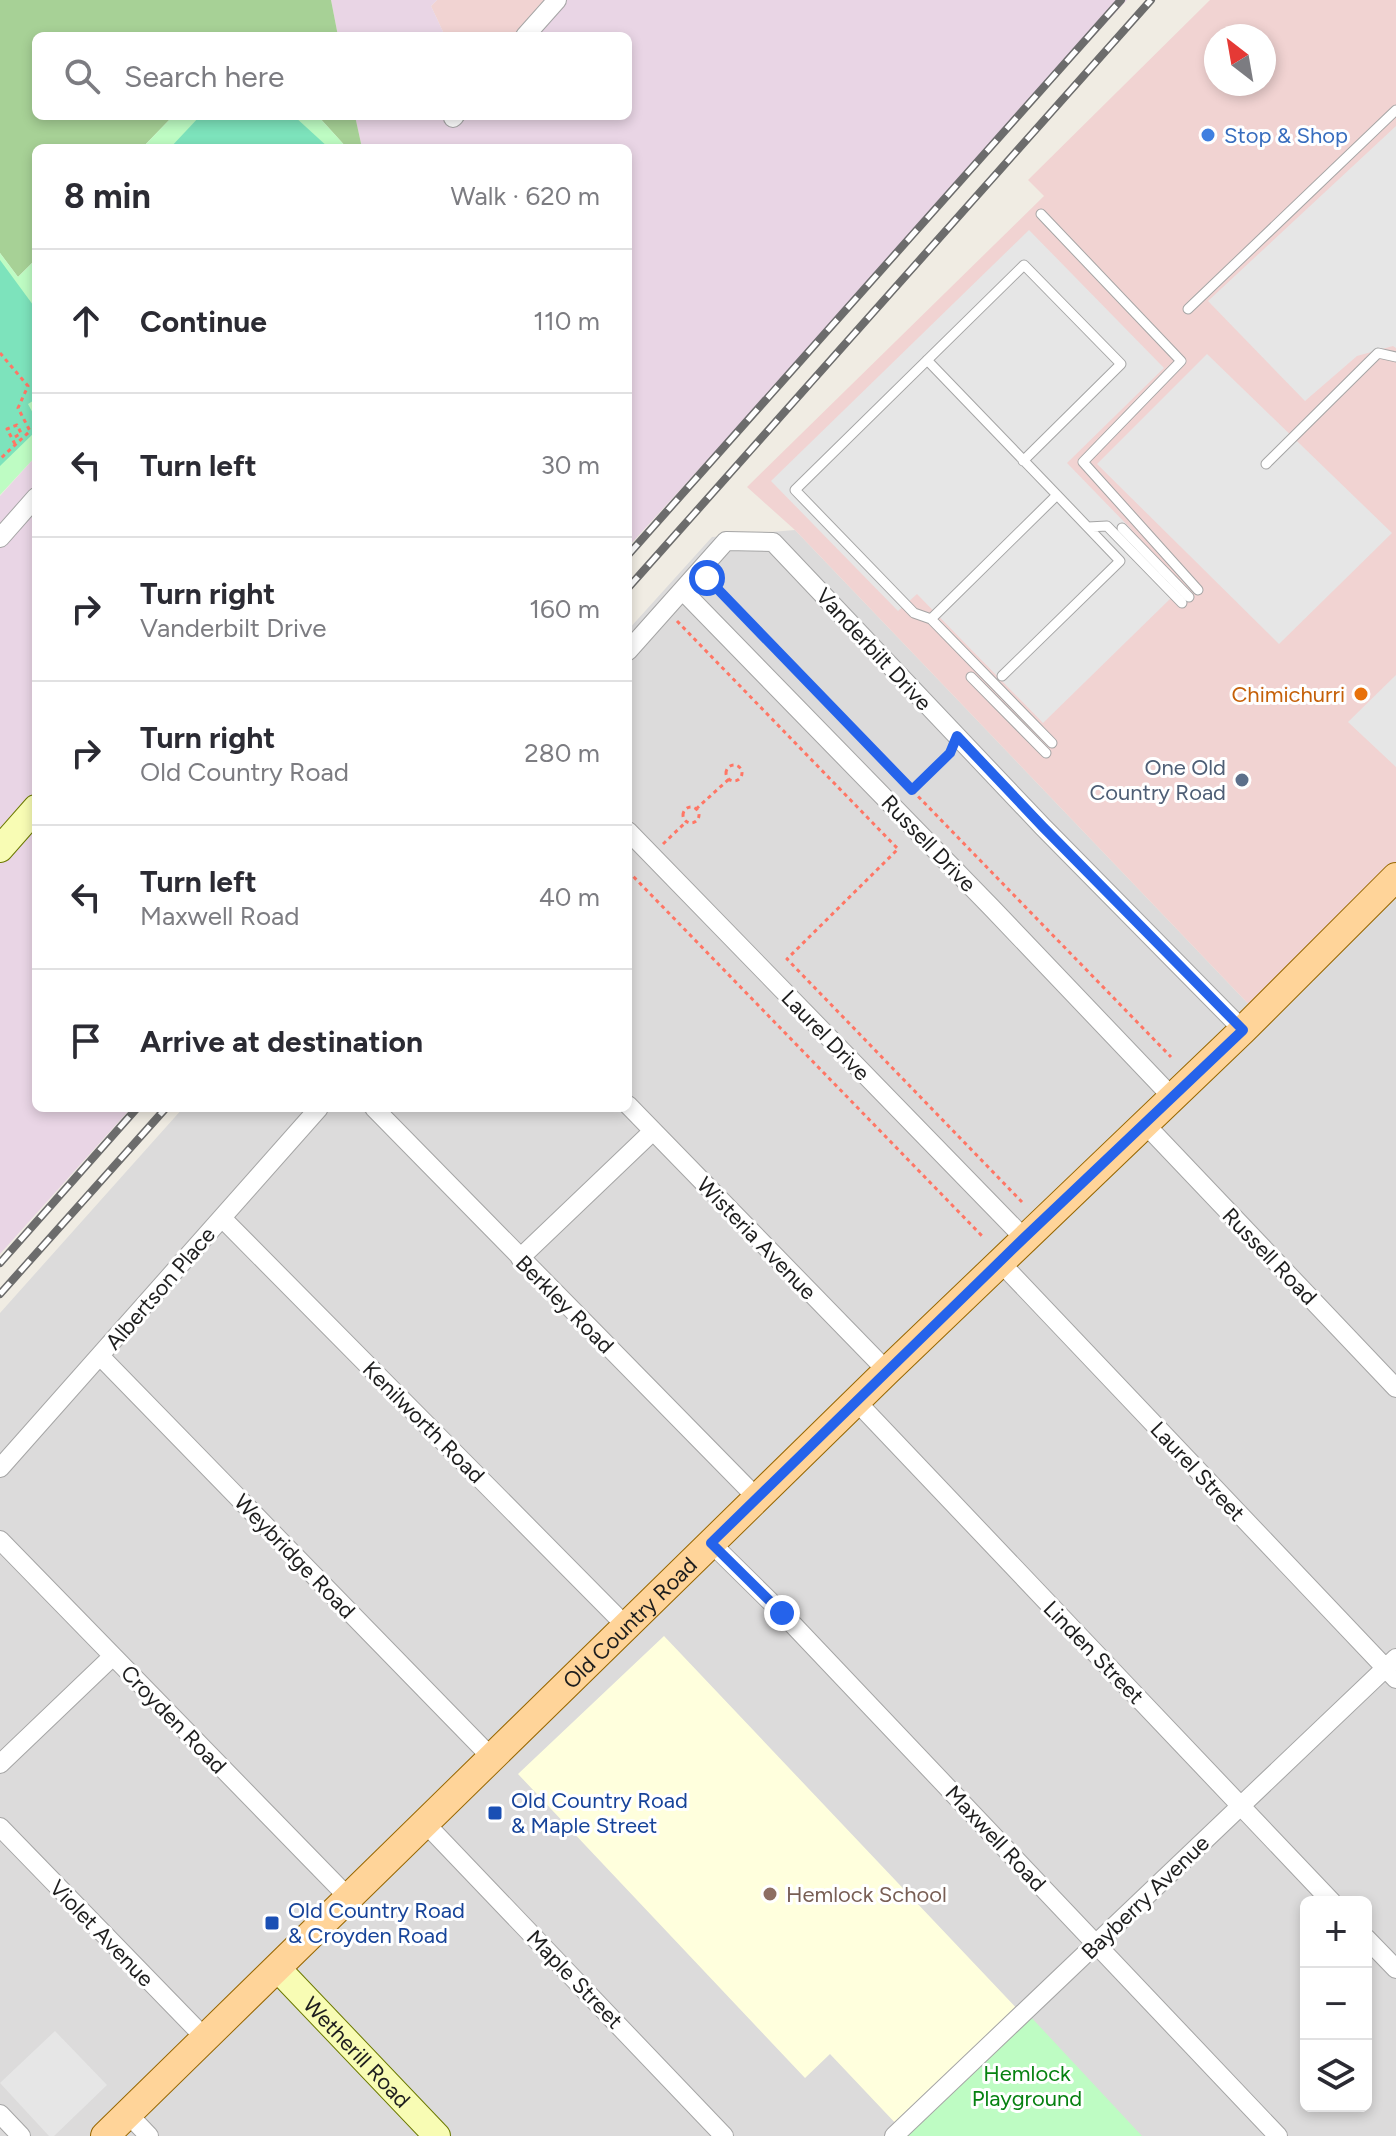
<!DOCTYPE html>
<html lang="en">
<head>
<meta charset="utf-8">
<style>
	:root { --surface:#fff; --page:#f2f2f3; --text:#2b2b33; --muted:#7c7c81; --line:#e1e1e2 }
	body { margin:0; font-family:Figtree,sans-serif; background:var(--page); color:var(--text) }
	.controls { position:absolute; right:24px; bottom:24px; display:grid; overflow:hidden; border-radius:12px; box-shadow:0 4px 12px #0003 }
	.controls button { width:72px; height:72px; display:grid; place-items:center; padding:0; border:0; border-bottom:2px solid var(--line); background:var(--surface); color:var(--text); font:40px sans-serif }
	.compass { position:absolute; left:1204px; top:24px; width:72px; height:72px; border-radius:50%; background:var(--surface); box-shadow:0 4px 12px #0003; rotate:329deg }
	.stop { position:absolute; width:24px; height:24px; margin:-18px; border:6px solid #2563eb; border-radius:50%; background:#fff }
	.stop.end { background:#2563eb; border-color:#fff; box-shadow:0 2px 8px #0008 }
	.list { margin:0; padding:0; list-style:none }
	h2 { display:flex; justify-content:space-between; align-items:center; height:104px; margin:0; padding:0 32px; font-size:34px }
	h2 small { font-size:26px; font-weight:400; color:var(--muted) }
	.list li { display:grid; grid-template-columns:52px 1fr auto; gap:24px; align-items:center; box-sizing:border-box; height:144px; padding:0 32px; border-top:2px solid var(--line) }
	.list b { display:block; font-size:30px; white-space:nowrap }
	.list p { margin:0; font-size:26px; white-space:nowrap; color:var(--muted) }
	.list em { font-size:26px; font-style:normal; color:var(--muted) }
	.icon { flex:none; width:44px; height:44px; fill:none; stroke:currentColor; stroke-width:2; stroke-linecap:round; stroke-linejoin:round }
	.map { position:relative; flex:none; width:1396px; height:2136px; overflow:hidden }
	.search { position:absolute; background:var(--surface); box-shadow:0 4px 12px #0003; left:32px; top:32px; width:600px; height:88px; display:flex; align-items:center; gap:20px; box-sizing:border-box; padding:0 28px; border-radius:12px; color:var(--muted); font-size:30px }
	.panel { position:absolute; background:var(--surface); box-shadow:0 4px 12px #0003; left:32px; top:144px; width:600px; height:968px; border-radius:12px }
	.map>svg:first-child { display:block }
</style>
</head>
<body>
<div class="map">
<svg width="1396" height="2136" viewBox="0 0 1396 2136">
	<rect width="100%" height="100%" fill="#f0ece3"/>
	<path fill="#dcdbdb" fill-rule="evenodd" d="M 795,530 L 1258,1014 L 1396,876 L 1396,2136 L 0,2136 L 0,1313 L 183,1108 L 628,1108 L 628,630 L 712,537 ZM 1306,1902 L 1366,1902 L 1366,2106 L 1306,2106 Z"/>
	<path fill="#f1d3d2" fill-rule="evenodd" d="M 437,0 L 558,0 L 527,36 L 445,36 L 431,6 Z
		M 1210,0 L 1396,0 L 1396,876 L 1258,1014 L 795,530 L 747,487 L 1044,196 L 1028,180 ZM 1216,36 L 1264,36 L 1264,84 L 1216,84 Z"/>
	<path fill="#e9d5e5" d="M 331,0 L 437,0 L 431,6 L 445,36 L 338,36 Z
		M 558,0 L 1127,0 L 628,547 L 628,148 L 362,148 L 355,116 L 628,116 L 628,36 L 527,36 Z
		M 36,456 L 36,1108 L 131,1108 L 0,1254 L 0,496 Z"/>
	<path fill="#ffd" d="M 664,1636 L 1022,2014 L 900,2128 L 830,2054 L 805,2078 L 518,1774 Z"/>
	<path fill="#a7d196" d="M 0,0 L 331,0 L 338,36 L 36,36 L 36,116 L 173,116 L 142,148 L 36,148 L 36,259 L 18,277 L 0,253 Z
		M 318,116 L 355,116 L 362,148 L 347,148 Z"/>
	<path fill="#befcc3" d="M 173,116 L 318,116 L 347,148 L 142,148 Z
		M 0,253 L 18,277 L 36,259 L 36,456 L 0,495 Z
		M 1029,2015 L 1142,2136 L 898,2136 Z"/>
	<path fill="#7de3bc" d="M 200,116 L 294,116 L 329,148 L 170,148 Z
		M 0,260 L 36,309 L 36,399 L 28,404 L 36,419 L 36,431 L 0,466 Z"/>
	<path fill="#e6e6e6" d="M 1396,126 L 1396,348 L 1393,346 L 1357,356 L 1305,401 L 1208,301 Z
		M 1029,230 L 1164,368 L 1067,463 L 1131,529 L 1117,543 L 1171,598 L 1043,723 L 917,594 L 898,611 L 771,481 Z
		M 1207,354 L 1392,533 L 1279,644 L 1097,464 Z
		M 1396,675 L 1396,767 L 1348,722 Z
		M 55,2031 L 107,2085 L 54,2136 L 49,2136 L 0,2083 Z"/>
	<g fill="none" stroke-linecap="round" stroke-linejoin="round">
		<defs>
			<path id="lane" d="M 1041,214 L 1181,361 L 1083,462 L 1198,590
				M 1188,309 L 1396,110
				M 927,360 L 1057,495
				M 1023,461 L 1121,364 L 1024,265 L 795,490 L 914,613 L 931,619 L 1052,743
				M 1266,464 L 1378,353 L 1396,357
				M 1088,527 L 1107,526 L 1182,603
				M 1122,528 L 1189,597
				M 931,619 L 1057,495 L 1120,561 L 1002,676
				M 971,677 L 1046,753"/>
			<path id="street" d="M 525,36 L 557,0
				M 453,118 L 455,116
				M 0,538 L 36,497
				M 683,591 L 991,907 L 1173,1098
				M 628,651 L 726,541 L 773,542 L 1043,827 L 1243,1030
				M 628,831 L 1024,1238
				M 628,1105 L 887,1371
				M 374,1108 L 757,1498
				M 1144,1123 L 1396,1388
				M 222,1218 L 626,1626
				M 520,1258 L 653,1131
				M 1000,1262 L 1396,1679
				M 100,1356 L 491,1757
				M 856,1401 L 1332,1902
				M 0,1468 L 319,1108
				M 0,1540 L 348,1897
				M 711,1543 L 782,1613 L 1278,2136
				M 0,1764 L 113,1656
				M 425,1823 L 724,2136
				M 0,1827 L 205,2038
				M 1366,1938 L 1396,1969
				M 0,2114 L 21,2136
				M 128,2114 L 149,2136
				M 894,2136 L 1396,1658"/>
			<g id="secondary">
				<path d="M 0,849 L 36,808"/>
				<path id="s1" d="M 277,1968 L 437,2136"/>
			</g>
			<g id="primary">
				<path id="s2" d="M 105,2136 L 887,1371 L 1243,1030 L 1396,877"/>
			</g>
		</defs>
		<use href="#lane" stroke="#a5a5a5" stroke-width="11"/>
		<use href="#street" stroke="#a5a5a5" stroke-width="20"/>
		<use href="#secondary" stroke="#6c7a00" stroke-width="28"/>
		<use href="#primary" stroke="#986700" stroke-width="30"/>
		<path stroke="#ff7665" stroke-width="3" stroke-dasharray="4 4" stroke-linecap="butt" d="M 0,353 L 28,386 L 18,408 L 30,431 L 0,459
			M 15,437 L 21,433 L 17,425 L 7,429 L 16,446
			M 712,584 L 1171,1057
			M 677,621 L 898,849 L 787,959 L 1022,1202
			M726 773a8 8 0 1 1 16 0a8 8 0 1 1-16 0Z
			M 912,790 L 950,754
			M683 815a8 8 0 1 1 16 0a8 8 0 1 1-16 0Z
			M 696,809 L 729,779
			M 663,844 L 686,822
			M 628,871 L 984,1238"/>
		<use href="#lane" stroke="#fff" stroke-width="9"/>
		<use href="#street" stroke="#fff" stroke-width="18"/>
		<use href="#secondary" stroke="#f8fcb4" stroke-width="26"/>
		<use href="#primary" stroke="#ffd499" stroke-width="28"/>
		<defs>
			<path id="rail" d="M 628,555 L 1121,0
				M 628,588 L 1151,0
				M 0,1263 L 137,1108
				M 0,1294 L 166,1108"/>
		</defs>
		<use href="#rail" stroke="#6c6c6c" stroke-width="8"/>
		<use href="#rail" stroke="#fff" stroke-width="5" stroke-dasharray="15" stroke-linecap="butt"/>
	</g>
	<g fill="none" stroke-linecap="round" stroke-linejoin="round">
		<path stroke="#2563eb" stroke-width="10" d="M 707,578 L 912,790 L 950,753 L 957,736 L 1043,827 L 1243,1030 L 1024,1238 L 711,1543 L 782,1613"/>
	</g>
	<circle fill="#3f7fe0" stroke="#fff" stroke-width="3" cx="1208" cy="135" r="8"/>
	<circle fill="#e8710a" stroke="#fff" stroke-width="3" cx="1361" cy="694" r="8"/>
	<circle fill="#5c6f8a" stroke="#fff" stroke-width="3" cx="1242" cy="780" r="8"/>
	<g fill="#1a4fb4" stroke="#fff" stroke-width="3">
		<rect x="487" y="1805" width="16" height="16" rx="4"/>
		<rect x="264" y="1915" width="16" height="16" rx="4"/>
	</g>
	<circle fill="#8d6e63" stroke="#fff" stroke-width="3" cx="770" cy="1894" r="8"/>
	<g text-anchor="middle" stroke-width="6" stroke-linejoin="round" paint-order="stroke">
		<g font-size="22" fill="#366cbe" stroke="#fff" text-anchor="start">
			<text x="1224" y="143">Stop &amp; Shop</text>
		</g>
		<g font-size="22" fill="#1e1e1e" stroke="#fff">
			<text transform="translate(874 649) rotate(47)" y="8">Vanderbilt Drive</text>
			<text transform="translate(929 843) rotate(46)" y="8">Russell Drive</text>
			<text transform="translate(826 1035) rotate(46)" y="8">Laurel Drive</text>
			<text transform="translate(757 1238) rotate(46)" y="8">Wisteria Avenue</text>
			<text transform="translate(1270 1256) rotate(46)" y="8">Russell Road</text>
			<text transform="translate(160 1288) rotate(-49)" y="8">Albertson Place</text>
			<text transform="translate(565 1304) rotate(45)" y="8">Berkley Road</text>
			<text transform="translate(424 1422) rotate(45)" y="8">Kenilworth Road</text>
			<text transform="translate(1198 1471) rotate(47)" y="8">Laurel Street</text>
			<text transform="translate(295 1556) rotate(46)" y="8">Weybridge Road</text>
			<text dy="8" stroke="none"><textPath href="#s2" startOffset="734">Old Country Road</textPath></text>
			<text transform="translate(1094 1652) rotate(46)" y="8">Linden Street</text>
			<text transform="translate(174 1719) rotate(46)" y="8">Croyden Road</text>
			<text transform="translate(996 1838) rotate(47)" y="8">Maxwell Road</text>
			<text transform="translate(1145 1897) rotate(-44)" y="8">Bayberry Avenue</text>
			<text transform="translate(102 1933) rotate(46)" y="8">Violet Avenue</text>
			<text transform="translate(575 1979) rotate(46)" y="8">Maple Street</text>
			<text dy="8" stroke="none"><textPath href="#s1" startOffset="116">Wetherill Road</textPath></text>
		</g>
		<g font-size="22" fill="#c56008" stroke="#fff" text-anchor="end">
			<text x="1345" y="702">Chimichurri</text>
		</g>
		<g font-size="22" fill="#4e5e75" stroke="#fff" text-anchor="end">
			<text x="1226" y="775">One Old<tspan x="1226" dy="25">Country Road</tspan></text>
		</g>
		<g font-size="22" fill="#164399" stroke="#fff" text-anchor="start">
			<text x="511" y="1808">Old Country Road<tspan x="511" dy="25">&amp; Maple Street</tspan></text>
			<text x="288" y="1918">Old Country Road<tspan x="288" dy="25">&amp; Croyden Road</tspan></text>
		</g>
		<g font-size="22" fill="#785e54" stroke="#fff" text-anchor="start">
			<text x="786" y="1902">Hemlock School</text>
		</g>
		<g font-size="22" fill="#068211" stroke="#fff">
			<text x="1027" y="2081">Hemlock<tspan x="1027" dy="25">Playground</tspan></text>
		</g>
	</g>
</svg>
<div class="controls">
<button>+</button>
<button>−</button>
<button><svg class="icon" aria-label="layers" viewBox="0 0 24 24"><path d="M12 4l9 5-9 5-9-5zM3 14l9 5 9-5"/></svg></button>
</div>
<svg class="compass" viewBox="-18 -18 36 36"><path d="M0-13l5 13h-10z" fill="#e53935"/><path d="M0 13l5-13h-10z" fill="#7c7c81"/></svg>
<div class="stop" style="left:707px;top:578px"></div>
<div class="stop end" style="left:782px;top:1613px"></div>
<div class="search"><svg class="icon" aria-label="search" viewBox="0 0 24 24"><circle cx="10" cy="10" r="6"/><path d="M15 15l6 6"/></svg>Search here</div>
<section class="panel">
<h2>8 min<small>Walk · 620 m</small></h2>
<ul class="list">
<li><svg class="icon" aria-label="ahead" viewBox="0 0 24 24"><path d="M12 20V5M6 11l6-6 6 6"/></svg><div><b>Continue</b></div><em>110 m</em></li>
<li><svg class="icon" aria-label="left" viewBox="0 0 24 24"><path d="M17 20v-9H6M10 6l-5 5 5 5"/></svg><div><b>Turn left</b></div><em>30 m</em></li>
<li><svg class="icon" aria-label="right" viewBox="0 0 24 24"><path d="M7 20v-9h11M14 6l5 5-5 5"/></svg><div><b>Turn right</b><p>Vanderbilt Drive</p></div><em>160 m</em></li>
<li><svg class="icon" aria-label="right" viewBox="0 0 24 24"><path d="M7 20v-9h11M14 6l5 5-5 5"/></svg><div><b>Turn right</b><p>Old Country Road</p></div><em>280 m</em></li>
<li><svg class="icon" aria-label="left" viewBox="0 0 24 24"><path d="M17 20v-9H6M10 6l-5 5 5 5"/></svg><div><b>Turn left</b><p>Maxwell Road</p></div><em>40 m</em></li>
<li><svg class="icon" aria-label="arrive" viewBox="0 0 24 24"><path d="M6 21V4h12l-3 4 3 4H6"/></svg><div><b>Arrive at destination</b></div></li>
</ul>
</section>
</div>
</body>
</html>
